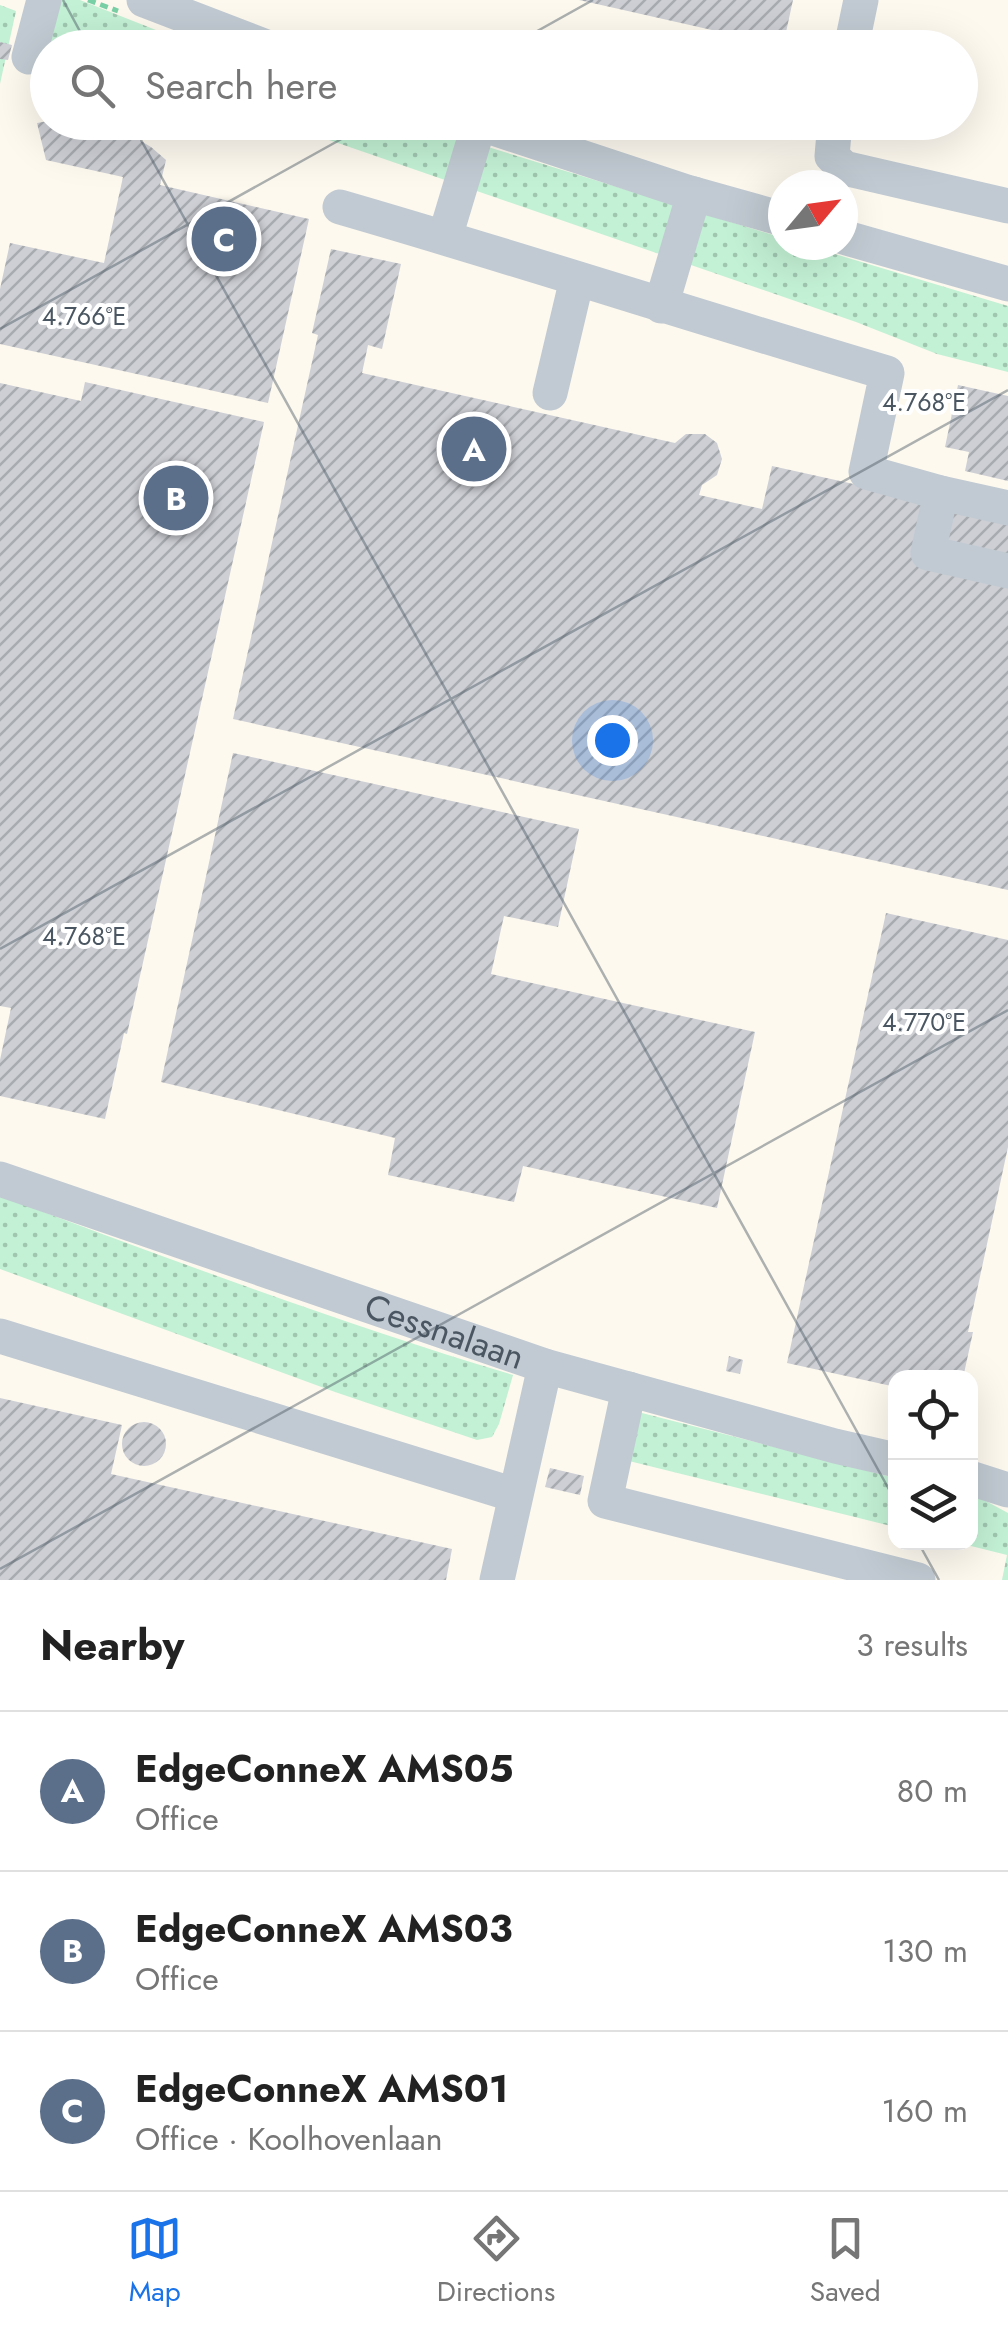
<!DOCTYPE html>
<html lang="en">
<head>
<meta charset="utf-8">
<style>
	:root { --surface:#fff; --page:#f6f6f6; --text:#222; --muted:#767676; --line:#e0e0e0; --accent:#1a73e8 }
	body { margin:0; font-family:Jost,sans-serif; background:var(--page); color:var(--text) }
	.controls { position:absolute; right:30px; bottom:30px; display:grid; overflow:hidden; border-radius:20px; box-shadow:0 10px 40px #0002 }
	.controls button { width:90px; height:90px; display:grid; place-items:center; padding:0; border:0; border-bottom:2px solid var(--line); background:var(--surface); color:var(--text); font:50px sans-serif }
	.compass { position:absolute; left:768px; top:170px; width:90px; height:90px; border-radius:50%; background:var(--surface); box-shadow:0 10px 40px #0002; rotate:61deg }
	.you { position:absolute; left:612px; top:740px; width:35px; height:35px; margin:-25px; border:8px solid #fff; border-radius:50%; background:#1a73e8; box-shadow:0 0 0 15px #1a73e833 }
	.badge { display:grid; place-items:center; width:65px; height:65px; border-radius:50%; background:var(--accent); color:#fff; font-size:32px; font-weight:700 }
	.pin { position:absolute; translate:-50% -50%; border:5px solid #fff; box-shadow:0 2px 10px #0006 }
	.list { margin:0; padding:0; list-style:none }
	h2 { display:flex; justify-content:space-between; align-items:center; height:130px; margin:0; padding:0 40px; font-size:42px }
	h2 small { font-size:32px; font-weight:400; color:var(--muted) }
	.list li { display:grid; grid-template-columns:65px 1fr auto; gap:30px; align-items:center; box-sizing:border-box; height:160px; padding:0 40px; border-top:2px solid var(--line) }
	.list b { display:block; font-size:38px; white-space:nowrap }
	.list p { margin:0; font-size:32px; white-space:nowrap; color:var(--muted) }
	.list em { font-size:32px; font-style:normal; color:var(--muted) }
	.icon { flex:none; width:55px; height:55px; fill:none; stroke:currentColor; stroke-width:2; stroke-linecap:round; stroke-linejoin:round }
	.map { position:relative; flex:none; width:1008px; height:1580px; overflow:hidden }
	.search { position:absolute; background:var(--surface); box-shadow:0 10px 40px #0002; left:30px; right:30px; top:30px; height:110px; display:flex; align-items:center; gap:25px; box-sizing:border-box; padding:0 35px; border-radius:55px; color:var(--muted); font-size:38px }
	.sheet { height:610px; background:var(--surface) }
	nav { display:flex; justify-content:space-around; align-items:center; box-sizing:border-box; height:140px; border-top:2px solid var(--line); background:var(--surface); font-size:28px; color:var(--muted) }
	nav a { display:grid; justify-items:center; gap:5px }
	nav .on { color:var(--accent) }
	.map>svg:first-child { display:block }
</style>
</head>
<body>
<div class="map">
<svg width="1008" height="1580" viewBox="0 0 1008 1580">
	<defs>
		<pattern id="grass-dots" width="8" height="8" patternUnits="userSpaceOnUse" patternTransform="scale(2.5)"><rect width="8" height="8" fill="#c3f1d5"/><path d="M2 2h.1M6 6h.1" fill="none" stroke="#a0c6b0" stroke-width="1.8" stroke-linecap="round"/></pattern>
		<pattern id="building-hatch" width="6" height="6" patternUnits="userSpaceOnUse" patternTransform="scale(2.5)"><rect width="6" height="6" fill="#cdcfd5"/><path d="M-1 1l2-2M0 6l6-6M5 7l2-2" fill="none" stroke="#a8abb0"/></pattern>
	</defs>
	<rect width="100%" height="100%" fill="#f5f3f3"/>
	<path fill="#fdf9ef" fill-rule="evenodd" d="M 0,0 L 1008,0 L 1008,1552 L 1002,1580 L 0,1580 ZM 48,48 L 960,48 L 960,122 L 48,122 ZM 783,185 L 843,185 L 843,245 L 783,245 ZM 896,1378 L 970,1378 L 970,1542 L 896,1542 Z"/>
	<path fill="url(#grass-dots)" d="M 57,0 L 80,0 L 199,47 L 67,48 L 46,40 Z
		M 0,5 L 16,11 L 0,84 Z
		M 280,123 L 410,123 L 783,238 L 783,245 L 805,245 L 1008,306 L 1008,372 L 937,354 L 856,322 Z
		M 0,1196 C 170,1259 339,1323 513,1375 L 499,1424 L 492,1437 L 477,1440 L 335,1392 L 0,1269 Z
		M 638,1412 L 895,1478 L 895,1527 L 625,1460 Z
		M 971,1497 L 984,1500 L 1008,1513 L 1008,1580 L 1002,1580 L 1007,1555 L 959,1543 L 970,1542 Z"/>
	<path fill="url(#building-hatch)" d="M 579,0 L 793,0 L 783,46 Z
		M 0,42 L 12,45 L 8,60 L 0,59 Z
		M 48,121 L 96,122 L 129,134 L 151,147 L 166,160 L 160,185 L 309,219 L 268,403 L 0,344 L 0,289 L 10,243 L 104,263 L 123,177 L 46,160 L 37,123 Z
		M 331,249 L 401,264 L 382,349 L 368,345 L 362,373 L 675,443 L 686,434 L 705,434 L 717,443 L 722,459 L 717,475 L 702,485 L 699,495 L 762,509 L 772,466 L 1008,518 L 1008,890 L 233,719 L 318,335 L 312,333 Z
		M 85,382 L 264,422 L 127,1034 L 124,1033 L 105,1119 L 0,1096 L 0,1060 L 11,1008 L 0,1006 L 0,383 L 81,401 Z
		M 958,385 L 1008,396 L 1008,481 L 965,471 L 969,452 L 945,447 Z
		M 233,753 L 579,829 L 558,927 L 504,916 L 491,974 L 755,1032 L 717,1208 L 523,1166 L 514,1202 L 388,1175 L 395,1138 L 161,1082 Z
		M 886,913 L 1008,940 L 1008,1147 L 968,1332 L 973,1332 L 963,1378 L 896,1378 L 896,1387 L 787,1363 Z
		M 729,1356 L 743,1360 L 740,1374 L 726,1371 Z
		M 0,1398 L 122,1425 L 111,1474 L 452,1549 L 446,1580 L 0,1580 Z
		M122 1444a22 22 0 1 1 44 0a22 22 0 1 1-44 0Z
		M 550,1468 L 584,1476 L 580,1495 L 545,1487 Z"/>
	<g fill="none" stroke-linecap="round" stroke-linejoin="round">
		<path stroke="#7ad0a6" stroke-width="5" stroke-dasharray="8 5" stroke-linecap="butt" d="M 88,0 L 118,11
			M 415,122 L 447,134
			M 796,245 L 818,252"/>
		<g stroke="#c1cad2" stroke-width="35">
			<path d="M 144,0 L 269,48"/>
			<path d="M 851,48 L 861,0"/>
			<path d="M 29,57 L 44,0"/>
			<path d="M 475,122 L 687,192 L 783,219"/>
			<path d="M 835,122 L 832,156 L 844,168 L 1008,206"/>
			<path d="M 340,207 C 523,260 704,319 887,373 L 866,472 L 941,493 L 1008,508"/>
			<path d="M 445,237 L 479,124"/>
			<path d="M 843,237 L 1008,284"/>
			<path d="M 661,306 L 694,194"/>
			<path d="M 550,393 L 577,279"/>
			<path d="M 941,493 L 928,553 L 1008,571"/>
			<path id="s1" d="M 0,1179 L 545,1366 L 835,1446 L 896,1460"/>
			<path d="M 0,1336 L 515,1495"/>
			<path d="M 629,1389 L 605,1501 L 918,1580"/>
			<path d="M 970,1478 L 1008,1490"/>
			<path d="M 497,1580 L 545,1366"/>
		</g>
	</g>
	<path fill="none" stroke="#4a5661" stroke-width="2.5" stroke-opacity="0.45" d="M 63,0 L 89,48M 507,48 L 593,0M 131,122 L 896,1502M 0,329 L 372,122M 0,949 L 1008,390M 918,1542 L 939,1580M 0,1569 L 1008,1010"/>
	<g text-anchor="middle" stroke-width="8" stroke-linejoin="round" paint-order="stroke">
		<g font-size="35" fill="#4a5661" stroke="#fff">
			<text dy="12" stroke="none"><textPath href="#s1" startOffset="470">Cessnalaan</textPath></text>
		</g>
	</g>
	<g font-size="25" text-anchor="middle" fill="#4a5661" stroke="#fff" stroke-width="8" stroke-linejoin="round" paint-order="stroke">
		<text x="84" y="325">4.766°E</text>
		<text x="924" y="411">4.768°E</text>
		<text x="84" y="945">4.768°E</text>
		<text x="924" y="1031">4.770°E</text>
	</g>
</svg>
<div class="controls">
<button><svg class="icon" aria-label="locate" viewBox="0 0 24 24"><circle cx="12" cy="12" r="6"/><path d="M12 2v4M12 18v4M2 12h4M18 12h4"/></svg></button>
<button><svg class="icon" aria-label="layers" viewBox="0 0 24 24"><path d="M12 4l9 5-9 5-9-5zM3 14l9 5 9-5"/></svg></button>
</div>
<svg class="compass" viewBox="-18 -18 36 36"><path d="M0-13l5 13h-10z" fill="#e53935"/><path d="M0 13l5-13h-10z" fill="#767676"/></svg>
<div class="you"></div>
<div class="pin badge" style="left:474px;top:449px;background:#5c6f8a">A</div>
<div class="pin badge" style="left:176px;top:498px;background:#5c6f8a">B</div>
<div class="pin badge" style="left:224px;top:239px;background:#5c6f8a">C</div>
<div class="search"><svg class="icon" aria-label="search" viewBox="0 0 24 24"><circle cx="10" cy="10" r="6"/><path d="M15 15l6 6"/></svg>Search here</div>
</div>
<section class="sheet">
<h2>Nearby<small>3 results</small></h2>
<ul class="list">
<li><span class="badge" style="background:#5c6f8a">A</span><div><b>EdgeConneX AMS05</b><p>Office</p></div><em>80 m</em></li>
<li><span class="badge" style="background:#5c6f8a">B</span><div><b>EdgeConneX AMS03</b><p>Office</p></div><em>130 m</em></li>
<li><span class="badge" style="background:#5c6f8a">C</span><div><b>EdgeConneX AMS01</b><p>Office · Koolhovenlaan</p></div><em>160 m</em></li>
</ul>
</section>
<nav>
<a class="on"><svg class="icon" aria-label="map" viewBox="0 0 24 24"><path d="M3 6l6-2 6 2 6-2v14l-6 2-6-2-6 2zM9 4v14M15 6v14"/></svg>Map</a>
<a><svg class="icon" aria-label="directions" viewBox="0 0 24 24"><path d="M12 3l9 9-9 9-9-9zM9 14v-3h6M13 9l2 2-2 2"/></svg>Directions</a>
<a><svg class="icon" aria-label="saved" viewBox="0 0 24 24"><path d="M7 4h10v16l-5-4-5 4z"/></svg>Saved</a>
</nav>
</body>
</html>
